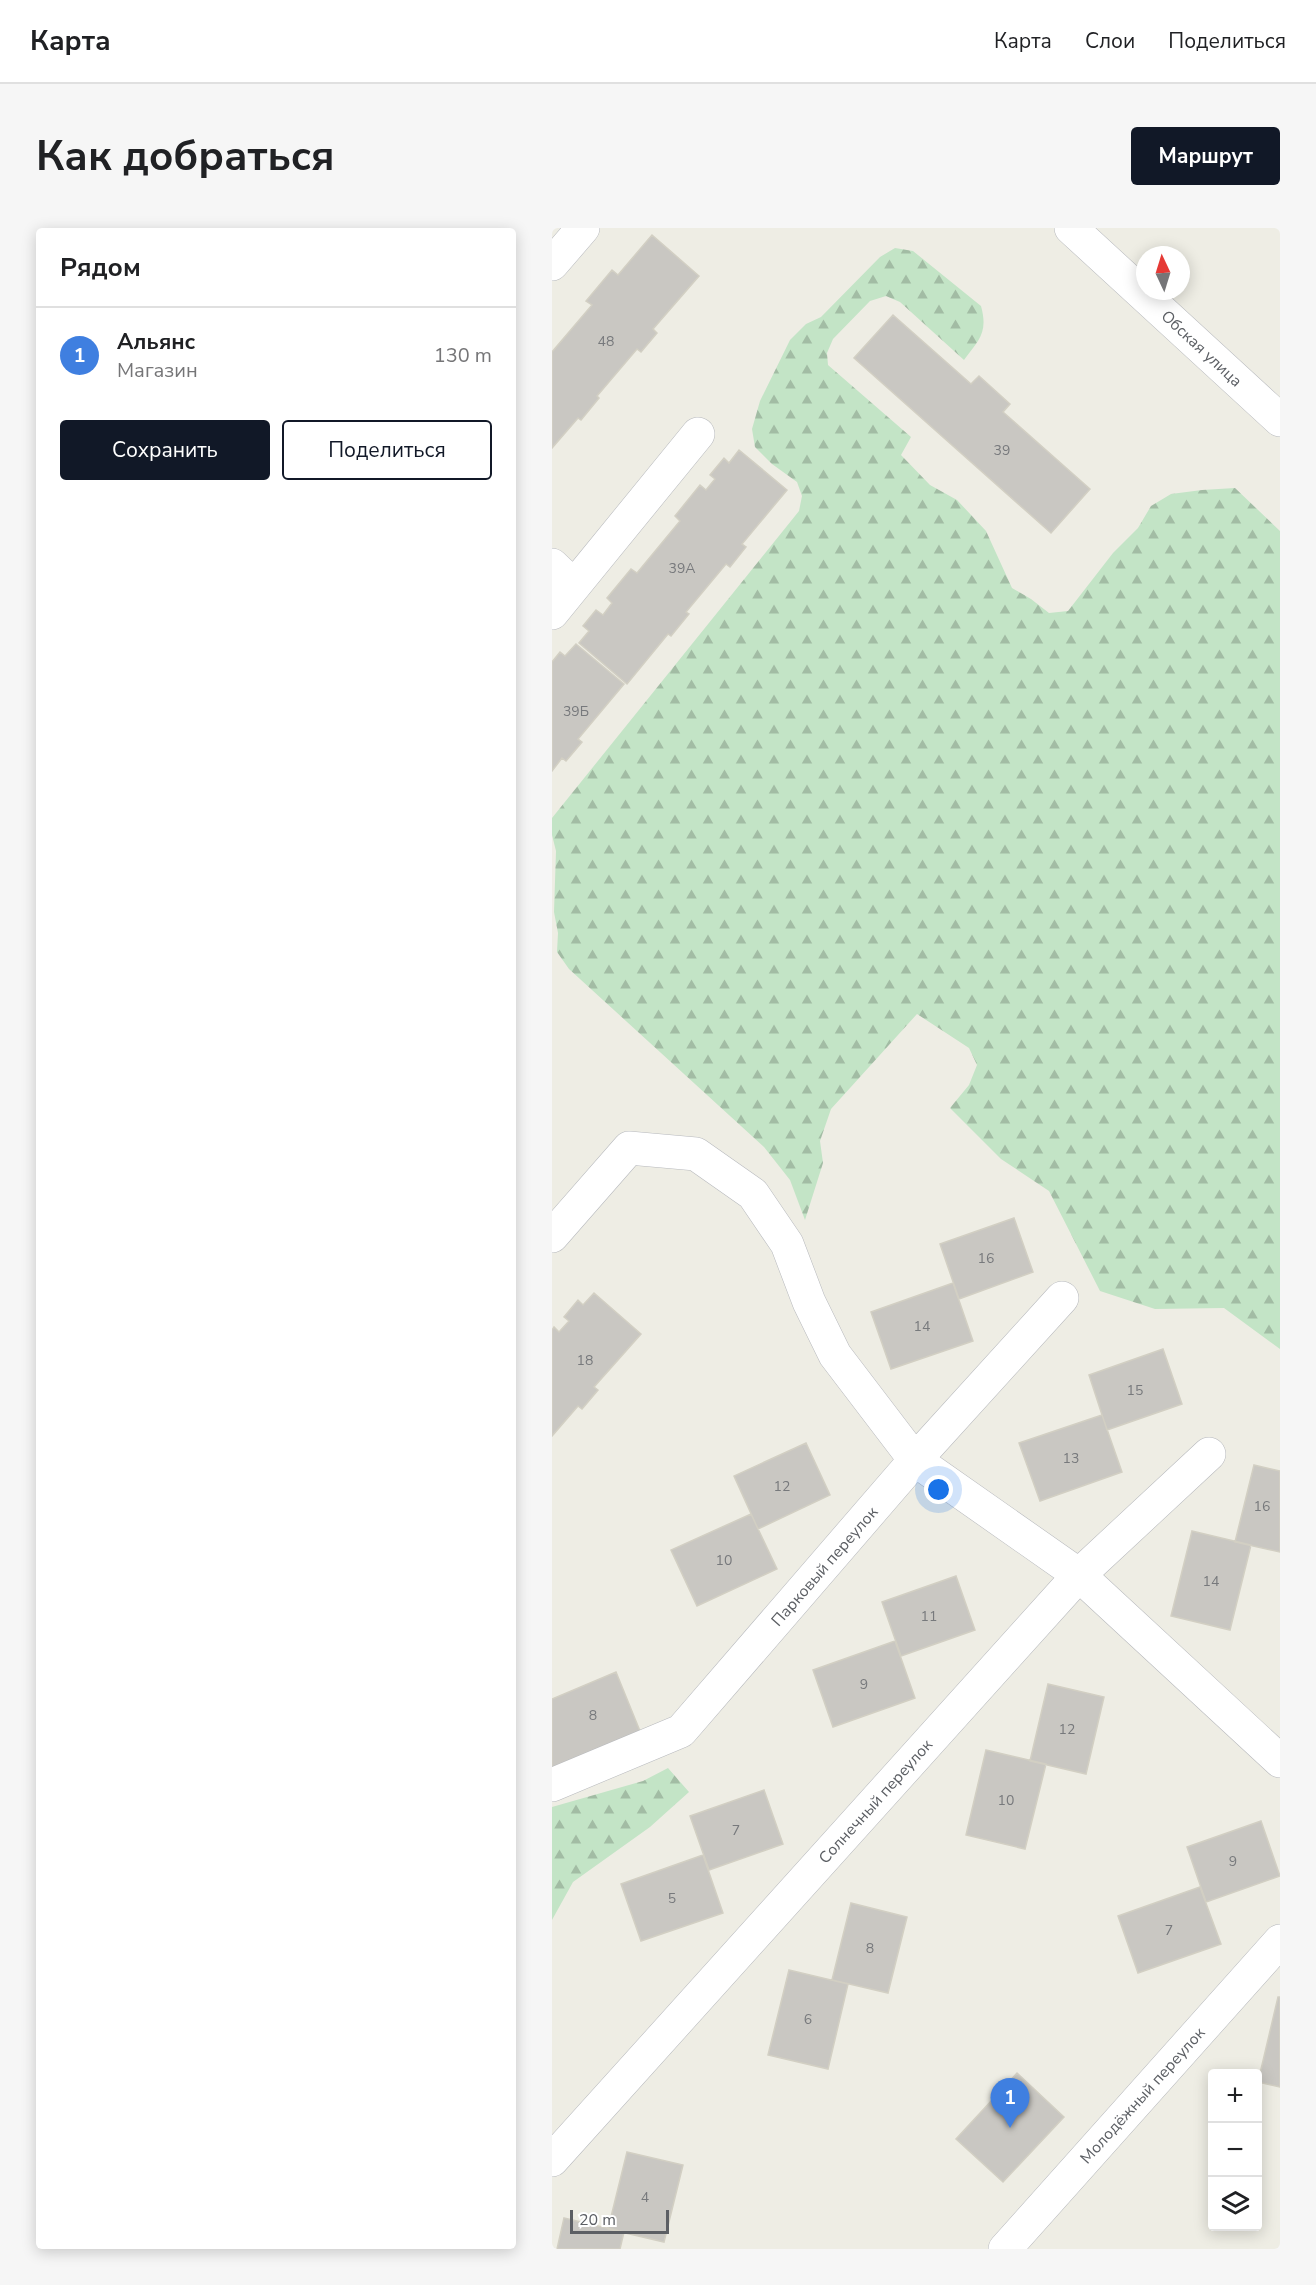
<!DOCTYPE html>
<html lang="ru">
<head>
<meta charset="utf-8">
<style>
	:root { --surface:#fff; --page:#f6f6f6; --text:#202124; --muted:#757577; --line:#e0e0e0; --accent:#111827 }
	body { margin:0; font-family:"Nunito Sans",sans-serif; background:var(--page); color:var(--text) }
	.controls { position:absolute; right:18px; bottom:18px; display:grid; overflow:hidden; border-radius:6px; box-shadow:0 3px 15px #0003 }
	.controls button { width:54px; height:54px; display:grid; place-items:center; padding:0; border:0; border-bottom:2px solid var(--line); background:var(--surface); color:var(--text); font:30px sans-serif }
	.compass { position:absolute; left:584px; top:18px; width:54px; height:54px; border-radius:50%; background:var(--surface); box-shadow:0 3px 15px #0003; rotate:356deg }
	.scale { position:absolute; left:18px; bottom:15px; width:99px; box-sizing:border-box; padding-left:6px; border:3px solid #5c5f64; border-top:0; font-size:16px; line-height:21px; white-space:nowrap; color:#5c5f64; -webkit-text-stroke:4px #fff; paint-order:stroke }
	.you { position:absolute; left:387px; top:1262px; width:21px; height:21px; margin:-15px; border:4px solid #fff; border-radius:50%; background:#1a73e8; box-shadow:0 0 0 9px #1a73e833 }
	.badge { display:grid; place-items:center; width:39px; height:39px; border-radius:50%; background:var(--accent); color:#fff; font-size:20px; font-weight:700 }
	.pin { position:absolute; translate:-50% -50px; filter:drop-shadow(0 2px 3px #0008) }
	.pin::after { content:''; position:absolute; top:32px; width:21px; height:18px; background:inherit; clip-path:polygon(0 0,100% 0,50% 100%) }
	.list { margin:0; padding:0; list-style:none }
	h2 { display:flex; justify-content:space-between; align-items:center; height:78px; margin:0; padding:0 24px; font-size:26px }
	h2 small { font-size:20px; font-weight:400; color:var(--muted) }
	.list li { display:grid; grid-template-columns:39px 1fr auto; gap:18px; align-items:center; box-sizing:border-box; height:96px; padding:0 24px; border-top:2px solid var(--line) }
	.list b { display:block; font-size:22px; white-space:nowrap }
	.list p { margin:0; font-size:20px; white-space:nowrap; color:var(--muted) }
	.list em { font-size:20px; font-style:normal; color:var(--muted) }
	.actions { display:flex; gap:12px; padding:18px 24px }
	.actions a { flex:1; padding:14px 0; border:2px solid var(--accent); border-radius:6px; text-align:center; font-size:21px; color:var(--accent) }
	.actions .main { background:var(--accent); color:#fff }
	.icon { flex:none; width:33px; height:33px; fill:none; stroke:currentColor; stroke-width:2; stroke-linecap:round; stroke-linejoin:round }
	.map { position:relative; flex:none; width:728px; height:2021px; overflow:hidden; border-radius:6px }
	header { display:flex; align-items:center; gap:36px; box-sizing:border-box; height:84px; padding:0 30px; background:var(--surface); border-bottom:2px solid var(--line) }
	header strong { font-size:28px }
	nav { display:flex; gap:33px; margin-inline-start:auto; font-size:21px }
	.intro { display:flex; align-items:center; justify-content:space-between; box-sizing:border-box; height:144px; padding:0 36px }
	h1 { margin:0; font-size:42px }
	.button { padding:15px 27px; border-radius:6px; background:var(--accent); color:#fff; font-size:21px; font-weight:700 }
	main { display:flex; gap:36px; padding:0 36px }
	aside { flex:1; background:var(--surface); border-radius:6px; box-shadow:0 3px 15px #0003 }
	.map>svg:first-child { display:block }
</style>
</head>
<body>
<header>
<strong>Карта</strong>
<nav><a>Карта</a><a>Слои</a><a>Поделиться</a></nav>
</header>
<div class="intro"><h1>Как добраться</h1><a class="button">Маршрут</a></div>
<main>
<aside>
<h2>Рядом<small></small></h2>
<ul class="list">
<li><span class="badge" style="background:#3f7fe0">1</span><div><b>Альянс</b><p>Магазин</p></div><em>130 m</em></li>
</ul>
<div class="actions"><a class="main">Сохранить</a><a>Поделиться</a></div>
</aside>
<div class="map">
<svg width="728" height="2021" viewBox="0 0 728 2021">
	<defs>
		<pattern id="forest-firs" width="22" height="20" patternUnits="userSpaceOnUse" patternTransform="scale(1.5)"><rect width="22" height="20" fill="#c3e4c6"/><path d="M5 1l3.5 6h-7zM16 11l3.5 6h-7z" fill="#a2bca4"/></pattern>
	</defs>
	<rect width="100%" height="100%" fill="#eeede4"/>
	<path fill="url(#forest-firs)" d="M 343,20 L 361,23 L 429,78 C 436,104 428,111 412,132 L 348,74 L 334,68 L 318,73 L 281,111 L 275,125 L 276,137 L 359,209 L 349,227 L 378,257 L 405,272 L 434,303 L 460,360 L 479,371 L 497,385 L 516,383 L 561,325 L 586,300 L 599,278 L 619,266 L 650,262 L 683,260 L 728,303 L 728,1121 L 672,1080 L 603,1081 L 548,1063 L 497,963 L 449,931 L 398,880 L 417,857 L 425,837 L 417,820 L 365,786 L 279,881 L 268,913 L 271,935 L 253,992 L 238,952 L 212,919 L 17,741 L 5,724 L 6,705 L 2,684 L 4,623 L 0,607 L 0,590 L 247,283 L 250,268 L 245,254 L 220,236 L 203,219 L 200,201 L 208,173 L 238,112 L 254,96 L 269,89 L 328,29 Z
		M 116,1540 L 137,1564 L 98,1599 L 21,1654 L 0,1692 L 0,1579 L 91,1553 Z"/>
	<path fill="#c9c7c2" stroke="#d2cfc3" stroke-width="1.5" d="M 100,7 L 147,48 L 101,101 L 105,105 L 89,124 L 85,121 L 45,168 L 47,170 L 29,192 L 26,190 L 0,220 L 0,124 L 40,77 L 34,73 L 60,42 L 66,47 Z
		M 341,87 L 419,156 L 427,148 L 458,176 L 451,184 L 538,261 L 499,305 L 302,130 Z
		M 187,222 L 235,262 L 190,316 L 194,319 L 178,339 L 174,336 L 134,384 L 137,386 L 119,408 L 116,406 L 75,456 L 27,415 L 37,403 L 31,398 L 44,382 L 51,387 L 60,375 L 55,370 L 79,341 L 85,345 L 128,293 L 123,288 L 148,257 L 154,262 L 163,251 L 158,247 L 172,230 L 177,235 Z
		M 24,416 L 72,456 L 26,511 L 30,514 L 14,533 L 10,530 L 0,543 L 0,434 L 8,424 L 13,428 Z
		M 462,990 L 481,1044 L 407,1071 L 388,1016 Z
		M 401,1055 L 421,1113 L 339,1141 L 319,1084 Z
		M 42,1065 L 89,1106 L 42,1159 L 46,1162 L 30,1181 L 26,1178 L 0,1208 L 0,1102 L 2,1099 L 7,1104 L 17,1093 L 12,1089 L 26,1072 L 31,1077 Z
		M 611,1121 L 630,1176 L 555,1202 L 537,1147 Z
		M 550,1187 L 570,1244 L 488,1273 L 467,1215 Z
		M 254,1215 L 278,1267 L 206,1301 L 182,1248 Z
		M 702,1237 L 728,1243 L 728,1324 L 683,1314 Z
		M 199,1286 L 225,1341 L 145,1378 L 119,1322 Z
		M 640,1303 L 699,1317 L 678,1402 L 619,1388 Z
		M 404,1348 L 423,1402 L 349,1428 L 330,1374 Z
		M 343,1413 L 363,1470 L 281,1499 L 261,1442 Z
		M 64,1444 L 88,1503 L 0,1540 L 0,1471 Z
		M 496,1456 L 552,1469 L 534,1546 L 478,1533 Z
		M 434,1522 L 494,1536 L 473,1621 L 414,1607 Z
		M 212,1562 L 231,1616 L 157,1642 L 138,1588 Z
		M 709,1593 L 728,1648 L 654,1674 L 635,1619 Z
		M 151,1627 L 171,1685 L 89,1713 L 69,1656 Z
		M 648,1659 L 669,1716 L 586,1745 L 566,1688 Z
		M 299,1675 L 355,1689 L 336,1765 L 280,1752 Z
		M 237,1742 L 296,1756 L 276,1841 L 216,1827 Z
		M 726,1769 L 728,1769 L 728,1859 L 706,1854 Z
		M 465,1845 L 512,1889 L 451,1954 L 404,1911 Z
		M 75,1924 L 131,1937 L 112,2014 L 56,2001 Z
		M 12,1990 L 72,2004 L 68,2021 L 5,2021 Z"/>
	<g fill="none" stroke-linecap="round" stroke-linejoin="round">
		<defs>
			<path id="minor" d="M 519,0 L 728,192
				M 0,36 L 31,0
				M 0,337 L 22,358
				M 0,385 L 146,206
				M 0,1008 L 77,920 L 144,926 L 201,966 L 235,1016 L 257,1074 L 283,1127 L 363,1232 L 527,1347 L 728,1533
				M 0,1557 L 129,1503 L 363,1232 L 510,1070
				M 0,1932 L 527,1347 L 657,1226
				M 453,2021 L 728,1713"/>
		</defs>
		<use href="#minor" stroke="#b7b9bd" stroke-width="34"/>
		<use href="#minor" stroke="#fff" stroke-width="33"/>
	</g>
	<g text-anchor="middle" stroke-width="4.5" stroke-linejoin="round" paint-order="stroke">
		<g font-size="14" fill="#77797c">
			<text x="54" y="118">48</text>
			<text x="450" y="227">39</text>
			<text x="130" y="345">39А</text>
			<text x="24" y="488">39Б</text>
			<text x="434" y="1035">16</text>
			<text x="370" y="1103">14</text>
			<text x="33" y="1137">18</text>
			<text x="583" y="1167">15</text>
			<text x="519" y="1235">13</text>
			<text x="230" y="1263">12</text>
			<text x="710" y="1283">16</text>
			<text x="172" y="1337">10</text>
			<text x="659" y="1358">14</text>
			<text x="377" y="1393">11</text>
			<text x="312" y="1461">9</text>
			<text x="41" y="1492">8</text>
			<text x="515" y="1506">12</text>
			<text x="454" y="1577">10</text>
			<text x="184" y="1607">7</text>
			<text x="681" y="1638">9</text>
			<text x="120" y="1675">5</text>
			<text x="617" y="1707">7</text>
			<text x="318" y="1725">8</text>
			<text x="256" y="1796">6</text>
			<text x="93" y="1974">4</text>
		</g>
		<g font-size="16" fill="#5c5f64" stroke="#fff">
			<text transform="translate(650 120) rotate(43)" y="6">Обская улица</text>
			<text transform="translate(272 1338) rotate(-49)" y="6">Парковый переулок</text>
			<text transform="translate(323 1573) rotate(-48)" y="6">Солнечный переулок</text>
			<text transform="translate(590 1867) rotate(-48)" y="6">Молодёжный переулок</text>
		</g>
	</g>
</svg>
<div class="controls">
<button>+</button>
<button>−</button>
<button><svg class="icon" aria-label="layers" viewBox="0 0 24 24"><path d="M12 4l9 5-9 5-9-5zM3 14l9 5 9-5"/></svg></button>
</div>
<svg class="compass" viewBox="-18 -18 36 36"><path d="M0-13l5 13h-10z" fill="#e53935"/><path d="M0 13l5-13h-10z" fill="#757577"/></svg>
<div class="scale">20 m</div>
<div class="you"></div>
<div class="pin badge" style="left:458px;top:1900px;background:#3f7fe0">1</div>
</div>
</main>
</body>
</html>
